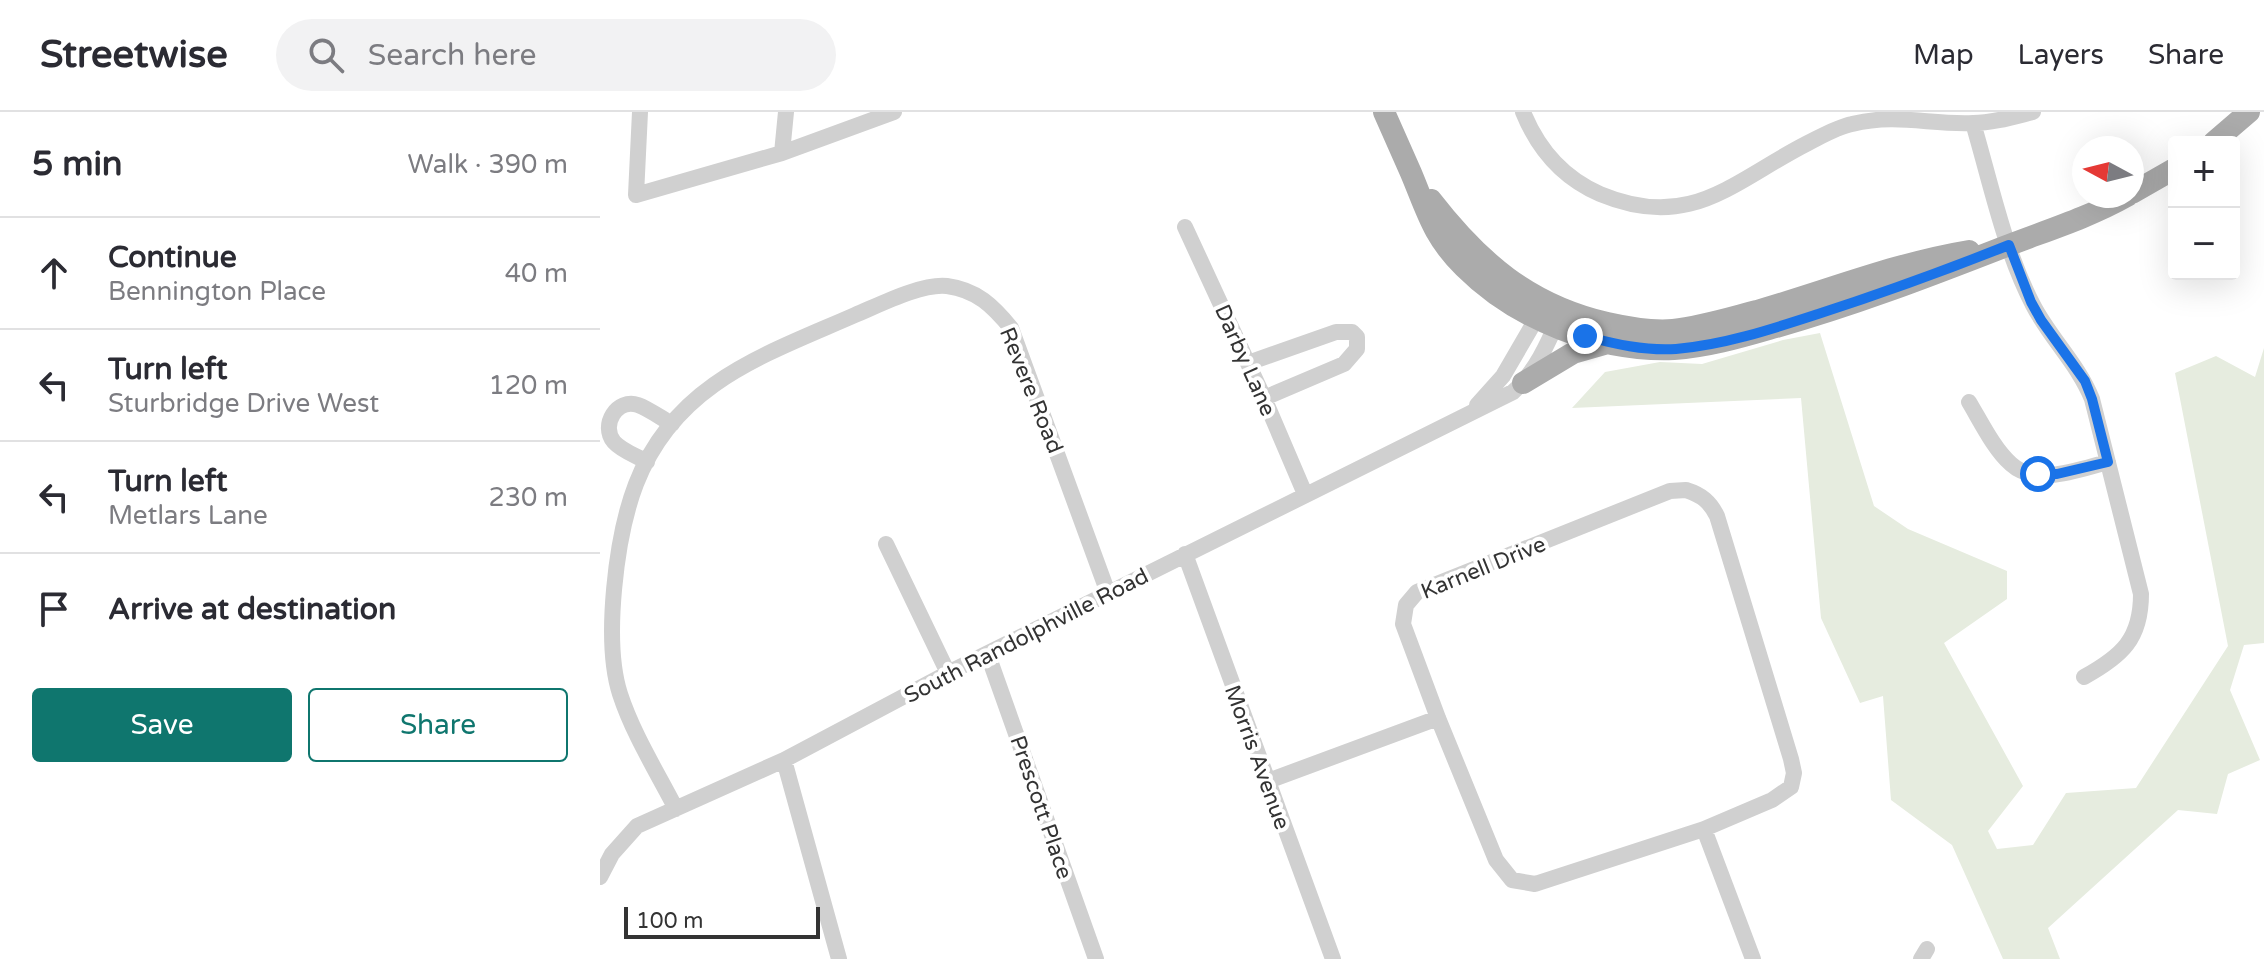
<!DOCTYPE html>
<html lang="en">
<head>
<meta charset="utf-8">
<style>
	:root { --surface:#fff; --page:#f2f2f3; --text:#2b2b33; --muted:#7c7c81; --line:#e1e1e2; --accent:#0f766e }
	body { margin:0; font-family:"Varela Round",sans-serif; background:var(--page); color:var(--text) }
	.controls { position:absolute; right:24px; top:24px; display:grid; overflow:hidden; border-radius:8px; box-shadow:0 8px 32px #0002 }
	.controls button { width:72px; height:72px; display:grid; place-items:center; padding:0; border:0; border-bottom:2px solid var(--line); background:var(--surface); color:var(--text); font:40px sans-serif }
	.compass { position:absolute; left:1472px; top:24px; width:72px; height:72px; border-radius:50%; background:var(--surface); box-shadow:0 8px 32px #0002; rotate:277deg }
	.scale { position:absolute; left:24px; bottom:20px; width:196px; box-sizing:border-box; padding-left:8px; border:4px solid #333; border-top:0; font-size:22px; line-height:28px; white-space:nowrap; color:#333; -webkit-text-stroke:6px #fff; paint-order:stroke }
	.stop { position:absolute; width:24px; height:24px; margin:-18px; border:6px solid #1a73e8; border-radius:50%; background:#fff }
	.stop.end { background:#1a73e8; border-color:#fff; box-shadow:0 2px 8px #0008 }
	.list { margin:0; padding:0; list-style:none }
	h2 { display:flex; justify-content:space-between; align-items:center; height:104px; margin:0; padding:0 32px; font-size:34px }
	h2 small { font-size:26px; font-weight:400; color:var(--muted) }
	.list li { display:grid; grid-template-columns:52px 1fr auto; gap:24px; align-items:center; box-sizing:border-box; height:112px; padding:0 32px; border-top:2px solid var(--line) }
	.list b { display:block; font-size:30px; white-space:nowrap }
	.list p { margin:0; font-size:26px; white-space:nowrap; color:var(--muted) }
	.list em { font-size:26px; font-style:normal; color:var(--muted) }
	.actions { display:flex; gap:16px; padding:24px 32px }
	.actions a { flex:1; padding:18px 0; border:2px solid var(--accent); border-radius:8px; text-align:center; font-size:28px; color:var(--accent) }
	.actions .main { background:var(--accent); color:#fff }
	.icon { flex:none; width:44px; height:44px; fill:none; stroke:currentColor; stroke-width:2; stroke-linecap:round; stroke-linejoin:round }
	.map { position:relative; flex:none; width:1664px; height:847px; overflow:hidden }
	header { display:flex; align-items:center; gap:48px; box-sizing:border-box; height:112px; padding:0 40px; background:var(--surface); border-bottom:2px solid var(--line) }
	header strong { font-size:38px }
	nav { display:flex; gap:44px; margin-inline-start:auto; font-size:28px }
	.search { width:560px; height:72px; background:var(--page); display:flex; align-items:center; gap:20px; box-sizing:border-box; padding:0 28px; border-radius:44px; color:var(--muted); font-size:30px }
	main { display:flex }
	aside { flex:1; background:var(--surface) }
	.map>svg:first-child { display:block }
</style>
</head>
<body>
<header>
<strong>Streetwise</strong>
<div class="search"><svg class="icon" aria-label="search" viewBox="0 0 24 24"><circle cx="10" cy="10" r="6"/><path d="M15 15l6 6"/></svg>Search here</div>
<nav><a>Map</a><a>Layers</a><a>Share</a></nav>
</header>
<main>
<aside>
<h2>5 min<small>Walk · 390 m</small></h2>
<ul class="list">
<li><svg class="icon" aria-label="ahead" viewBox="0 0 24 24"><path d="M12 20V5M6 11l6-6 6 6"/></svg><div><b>Continue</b><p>Bennington Place</p></div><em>40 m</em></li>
<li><svg class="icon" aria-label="left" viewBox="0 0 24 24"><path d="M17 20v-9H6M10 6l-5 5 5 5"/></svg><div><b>Turn left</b><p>Sturbridge Drive West</p></div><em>120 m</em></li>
<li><svg class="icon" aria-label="left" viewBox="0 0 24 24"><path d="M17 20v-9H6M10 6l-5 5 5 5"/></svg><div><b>Turn left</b><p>Metlars Lane</p></div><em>230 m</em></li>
<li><svg class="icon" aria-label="arrive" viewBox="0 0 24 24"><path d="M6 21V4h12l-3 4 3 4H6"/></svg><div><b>Arrive at destination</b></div></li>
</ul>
<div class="actions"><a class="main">Save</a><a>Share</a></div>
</aside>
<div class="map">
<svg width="1664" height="847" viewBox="0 0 1664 847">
	<rect width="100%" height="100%" fill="#fff"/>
	<path fill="#e6ecdf" d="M 1220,221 L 1274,394 L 1308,417 L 1407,459 L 1407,487 L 1344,531 L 1423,674 L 1388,719 L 1397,737 L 1433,733 L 1466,681 L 1536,676 L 1628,534 L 1575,261 L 1616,244 L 1655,265 L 1664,236 L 1664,531 L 1644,533 L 1630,578 L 1660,648 L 1628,662 L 1617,702 L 1578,698 L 1448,816 L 1460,847 L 1403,847 L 1352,733 L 1291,688 L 1283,584 L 1260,591 L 1221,506 L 1201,286 L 972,296 L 1005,260 L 1060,250 L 1102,252 L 1183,228 Z"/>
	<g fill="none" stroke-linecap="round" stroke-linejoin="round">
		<path stroke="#d0d0d0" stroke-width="16" d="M 40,0 L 36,83 L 182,41 L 294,0
			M 923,0 C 938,37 963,66 1000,82 C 1091,120 1133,69 1208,31 C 1222,24 1237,15 1252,12 C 1297,1 1330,13 1373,11 C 1393,11 1413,5 1433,0
			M 1373,11 C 1391,72 1404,137 1433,193 C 1450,226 1478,252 1492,287 L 1541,482 C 1541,527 1522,544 1484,565
			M 182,41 L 186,0
			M 585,115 L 664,286 L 705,382
			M 648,251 L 736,220 L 752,220 L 757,225 L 757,237 L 744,252 L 664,286
			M 1369,290 C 1381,310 1394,337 1411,352 C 1436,375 1480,357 1508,350
			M 877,293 L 903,264 L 942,197
			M 47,350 C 37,344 22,339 14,330 C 0,313 17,286 38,293 C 49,297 61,306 72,312
			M 1086,378 C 1102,383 1110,390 1117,404 L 1191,647 L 1194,661 L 1191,675 L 1172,688 L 1104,717 L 935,772 L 912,768 L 896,748 L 838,606 L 803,512 L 806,493 L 817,480 L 1070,379 Z
			M 286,432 L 348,561
			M 585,442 L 733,847
			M 388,543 L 496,847
			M 184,648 L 239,847
			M 668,669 L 838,606
			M 76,697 C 57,660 33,622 20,582 C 3,529 16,424 36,372 C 75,271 164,243 255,203 C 279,193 322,171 347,174 C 377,178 393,194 411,216 L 508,481
			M 1104,717 L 1153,847
			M 0,765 L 12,742 L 37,714 L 184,648 L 348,561 L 913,280 C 935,260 948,232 959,205
			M 1321,847 L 1327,837"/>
		<path stroke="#ababab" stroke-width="22" d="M 784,0 C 793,20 802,41 811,61 C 827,99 833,125 864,155 C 917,208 999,240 1074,237 C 1106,235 1138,226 1169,217 C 1249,195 1327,165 1404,135 C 1445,119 1488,106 1527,84
			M 1614,30 L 1649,0
			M 1532,81 L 1574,57
			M 831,88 C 879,150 929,193 1007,211 C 1029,216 1051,220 1073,218 C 1101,215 1130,206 1157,199 C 1227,179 1296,151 1369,139
			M 923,271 L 973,241 L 1008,231"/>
	</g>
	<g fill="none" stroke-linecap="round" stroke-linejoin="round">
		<path stroke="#1a73e8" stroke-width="10" d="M 985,224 C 1014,232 1045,239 1076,237 C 1124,233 1172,217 1218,202 C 1283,181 1346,158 1409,133 L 1431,190 L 1441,208 L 1485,269 L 1492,287 L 1508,350 L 1457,362 L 1438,362"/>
	</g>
	<g text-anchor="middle" stroke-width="8" stroke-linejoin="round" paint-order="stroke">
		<g font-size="22" fill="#333" stroke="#fff">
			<text transform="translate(646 248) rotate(66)" y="8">Darby Lane</text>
			<text transform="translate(432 278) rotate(68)" y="8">Revere Road</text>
			<text transform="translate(883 455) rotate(-22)" y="8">Karnell Drive</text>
			<text transform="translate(426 523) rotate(-27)" y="8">South Randolphville Road</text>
			<text transform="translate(658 645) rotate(70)" y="8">Morris Avenue</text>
			<text transform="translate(442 695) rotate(71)" y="8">Prescott Place</text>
		</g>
	</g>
</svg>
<div class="controls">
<button>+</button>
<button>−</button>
</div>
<svg class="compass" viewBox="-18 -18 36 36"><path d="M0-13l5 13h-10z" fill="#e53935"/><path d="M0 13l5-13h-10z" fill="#7c7c81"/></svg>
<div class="scale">100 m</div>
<div class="stop" style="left:1438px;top:362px"></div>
<div class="stop end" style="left:985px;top:224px"></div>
</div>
</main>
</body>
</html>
